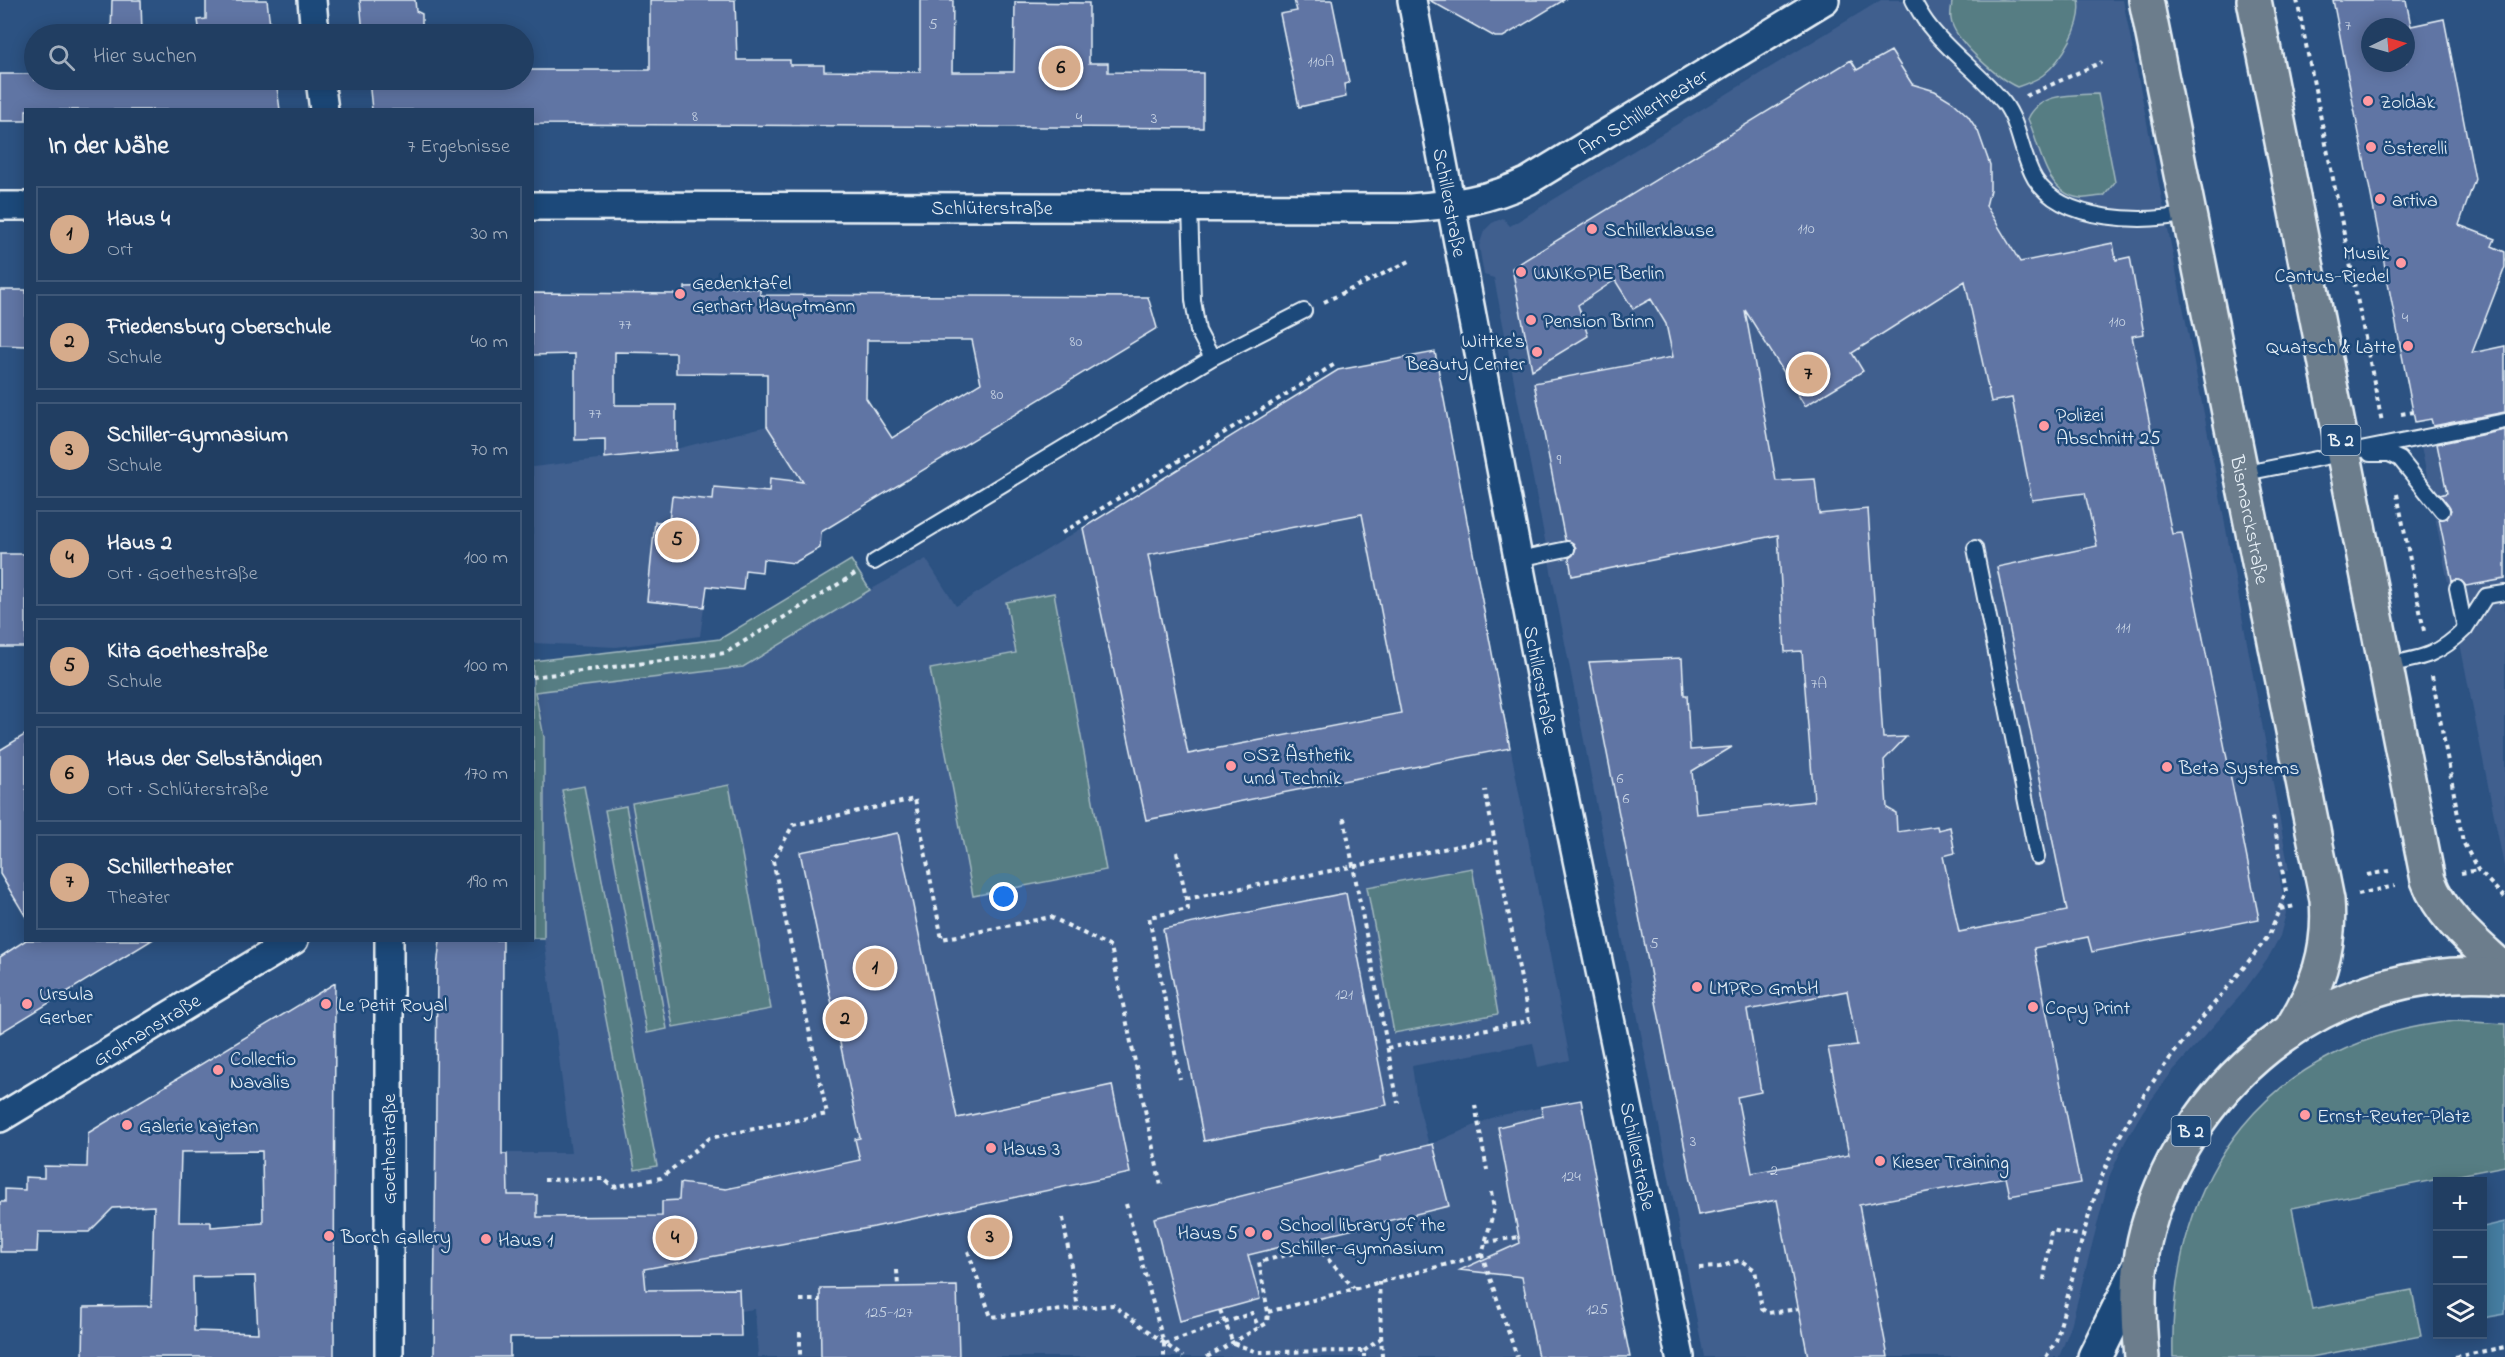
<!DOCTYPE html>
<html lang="de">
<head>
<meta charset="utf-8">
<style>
	:root { --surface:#213e62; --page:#294568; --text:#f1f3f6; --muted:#a2aebe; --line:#3e5777; --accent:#d6ab8b }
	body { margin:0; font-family:"Indie Flower",sans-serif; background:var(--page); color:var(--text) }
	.controls { position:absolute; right:18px; bottom:18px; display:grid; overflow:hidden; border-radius:0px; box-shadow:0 3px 15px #0003 }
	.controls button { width:54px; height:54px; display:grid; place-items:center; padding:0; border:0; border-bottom:2px solid var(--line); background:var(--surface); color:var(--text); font:30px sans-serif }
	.compass { position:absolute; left:2361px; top:18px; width:54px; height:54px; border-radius:50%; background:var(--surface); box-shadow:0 3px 15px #0003; rotate:85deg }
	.you { position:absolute; left:1004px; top:897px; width:21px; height:21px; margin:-15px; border:4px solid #fff; border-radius:50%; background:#1a73e8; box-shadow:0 0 0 9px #1a73e833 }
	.badge { display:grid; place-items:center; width:39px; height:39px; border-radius:50%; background:var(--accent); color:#111; font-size:20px; font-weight:700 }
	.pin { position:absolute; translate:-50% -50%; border:3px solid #fff; box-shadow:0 2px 6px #0006 }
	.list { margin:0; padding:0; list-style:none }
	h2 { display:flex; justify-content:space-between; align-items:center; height:78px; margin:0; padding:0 24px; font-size:26px }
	h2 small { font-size:20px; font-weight:400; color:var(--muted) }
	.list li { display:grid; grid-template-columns:39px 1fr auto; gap:18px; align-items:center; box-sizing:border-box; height:96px; margin:0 12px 12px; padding:0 12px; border:2px solid var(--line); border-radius:0px }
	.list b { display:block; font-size:22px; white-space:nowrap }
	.list p { margin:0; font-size:20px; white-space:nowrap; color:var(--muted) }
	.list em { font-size:20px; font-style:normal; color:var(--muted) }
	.icon { flex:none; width:33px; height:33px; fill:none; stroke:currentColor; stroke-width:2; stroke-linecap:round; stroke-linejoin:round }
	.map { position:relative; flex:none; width:2505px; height:1357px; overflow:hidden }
	.search { position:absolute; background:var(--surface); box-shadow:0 3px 15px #0003; left:24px; top:24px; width:510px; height:66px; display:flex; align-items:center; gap:15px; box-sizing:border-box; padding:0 21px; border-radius:33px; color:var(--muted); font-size:22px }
	.panel { position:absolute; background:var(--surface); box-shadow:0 3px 15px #0003; left:24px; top:108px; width:510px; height:834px; border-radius:0px }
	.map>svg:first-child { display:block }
</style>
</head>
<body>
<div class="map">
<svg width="2505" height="1357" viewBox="0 0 2505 1357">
	<rect width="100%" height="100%" fill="#2c5282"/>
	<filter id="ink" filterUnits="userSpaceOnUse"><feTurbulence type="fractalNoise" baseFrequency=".0167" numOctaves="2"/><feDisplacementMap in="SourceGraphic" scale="12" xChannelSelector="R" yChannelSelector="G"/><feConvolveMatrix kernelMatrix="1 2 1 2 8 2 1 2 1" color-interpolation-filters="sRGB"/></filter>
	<g filter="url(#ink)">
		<path fill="#3f5f8e" d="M 1881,0 L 2123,0 L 2216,475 L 2289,870 L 2279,872 L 2286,913 L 2280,936 L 2267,960 L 2241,995 L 2172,1072 L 2143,1111 L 2125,1142 L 2110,1175 L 2071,1326 L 2059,1357 L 1704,1357 L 1494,278 L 1484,275 L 1479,246 L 1484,231 L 1492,223 L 1503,218 L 1510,226 Z
			M 1435,352 L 1570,1060 L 1538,1067 L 1533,1043 L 1412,1066 L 1417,1100 L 1429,1145 L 1496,1116 L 1581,1100 L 1630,1357 L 758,1357 L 755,1309 L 740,1311 L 741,1336 L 537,1337 L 538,1333 L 510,1334 L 510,1357 L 434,1357 L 436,1153 L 571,1153 L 544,938 L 544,737 L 536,692 L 743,667 L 870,590 L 926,559 L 956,606 L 1338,370 Z
			M 767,426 L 832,526 L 821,532 L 820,548 L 794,563 L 766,560 L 762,562 L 762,572 L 745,570 L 743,590 L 707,587 L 700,636 L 616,647 L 533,643 L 533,467 L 672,450 Z
			M 2505,429 L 2505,871 L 2421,446 Z"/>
		<path fill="#577d83" stroke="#a0b7be" stroke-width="1.5" d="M 1952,0 L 2079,0 C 2084,24 2062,60 2043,75 C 2035,81 2026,84 2017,87 C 1999,79 1953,40 1951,19 C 1950,13 1952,6 1952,0 Z
			M 2098,94 L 2115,182 L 2104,196 C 2097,196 2087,199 2080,198 C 2044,193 2040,145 2028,119 C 2040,92 2072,95 2098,94 Z
			M 851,560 L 870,590 L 743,667 L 535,692 L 544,737 L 544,938 L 533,938 L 533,661 L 720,639 Z
			M 1054,593 L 1106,870 L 973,896 L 930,669 L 1016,653 L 1006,602 Z
			M 729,785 L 771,1009 L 673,1027 L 632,803 Z
			M 584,786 L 657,1166 L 635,1170 L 562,790 Z
			M 626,806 L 667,1029 L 647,1033 L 605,810 Z
			M 1472,868 L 1498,1014 L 1394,1033 L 1367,887 Z
			M 2456,1021 L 2505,1024 L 2505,1166 L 2292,1208 L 2312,1309 L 2412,1290 L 2421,1336 L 2311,1357 L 2173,1357 C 2168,1173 2268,1039 2456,1021 Z"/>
		<path fill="#457da1" stroke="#86abc4" stroke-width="1.5" d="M 2505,1222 L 2505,1314 L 2483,1318 L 2483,1227 Z"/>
		<path fill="#6074a4" stroke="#e8f1f8" stroke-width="1.5" fill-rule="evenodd" d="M 112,0 L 141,0 L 142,34 L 111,34 Z
			M 206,0 L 267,0 L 271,34 L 200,34 L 198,20 L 206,19 Z
			M 360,0 L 415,0 L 416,11 L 422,14 L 422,34 L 363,34 Z
			M 650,0 L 735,0 L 737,60 L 790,60 L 790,65 L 824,65 L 824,71 L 920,72 L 920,0 L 953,0 L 952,72 L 1014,72 L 1015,2 L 1089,3 L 1089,63 L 1108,63 L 1108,72 L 1203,73 L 1203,128 L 532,124 L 532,110 L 372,110 L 369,80 L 524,80 L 524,70 L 650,70 Z
			M 1294,0 L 1332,0 L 1349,83 L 1344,84 L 1346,97 L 1299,107 L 1280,14 L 1297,11 Z
			M 1429,0 L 1564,0 L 1503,37 L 1495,37 Z
			M 2333,0 L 2406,0 L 2411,26 L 2444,19 L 2475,179 L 2459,225 L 2495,239 L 2492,246 L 2505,252 L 2505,267 L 2472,353 L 2505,346 L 2505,412 L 2433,426 L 2431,419 L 2415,422 ZM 2370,27 L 2406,27 L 2406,63 L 2370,63 Z
			M 1891,51 L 1912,84 L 1935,91 L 1953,102 L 1968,116 L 1978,131 L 1990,165 L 1990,190 L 1986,206 L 2020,262 L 2113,243 L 2116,260 L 2130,257 L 2144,334 L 2132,336 L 2172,534 L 2182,533 L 2259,919 L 2092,952 L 2088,937 L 2034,948 L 2080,1183 L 2010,1196 L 2006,1177 L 1859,1205 L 1888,1357 L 1808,1357 L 1777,1200 L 1698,1215 L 1589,662 L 1682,658 L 1684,695 L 1687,695 L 1690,750 L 1732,747 L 1692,771 L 1696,814 L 1814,801 L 1802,651 L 1785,652 L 1778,535 L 1572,576 L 1569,558 L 1573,555 L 1576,548 L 1573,543 L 1565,540 L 1534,383 L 1673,357 L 1666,324 L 1651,299 L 1633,309 L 1615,280 L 1578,305 L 1588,336 L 1532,370 L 1512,268 L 1851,60 L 1857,70 ZM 1965,281 L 1991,402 L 2012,398 L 2032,500 L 2085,493 L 2097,546 L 1997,567 L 2067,911 L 1959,932 L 1943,856 L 1955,853 L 1950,827 L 1938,830 L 1937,826 L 1897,832 L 1896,813 L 1887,808 L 1884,760 L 1906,737 L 1883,738 L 1868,509 L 1819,514 L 1815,479 L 1776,481 L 1745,310 L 1805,406 L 1863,371 L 1852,353 ZM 1847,991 L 1857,1045 L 1828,1048 L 1849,1155 L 1752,1173 L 1737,1097 L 1761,1092 L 1747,1010 Z
			M 0,74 L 34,74 L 34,80 L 276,80 L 280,110 L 26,110 L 26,121 L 0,121 Z
			M 723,286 L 760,289 L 760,295 L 1148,297 L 1157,328 L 821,532 L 820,548 L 794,563 L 763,559 L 762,572 L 745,570 L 743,590 L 707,586 L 704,607 L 647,601 L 655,522 L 669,522 L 672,496 L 713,500 L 714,487 L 769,492 L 770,478 L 803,482 L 767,426 L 767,374 L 676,373 L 676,353 L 615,352 L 615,405 L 676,405 L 676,450 L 605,458 L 605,439 L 575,440 L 575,354 L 532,355 L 532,293 L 685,294 L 685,287 ZM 867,340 L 972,340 L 981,383 L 892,438 L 866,398 Z
			M 0,290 L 26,290 L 26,346 L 0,345 Z
			M 1435,352 L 1510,748 L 1146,820 L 1083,528 L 1338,370 ZM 1362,514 L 1401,713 L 1188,754 L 1148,555 Z
			M 2505,430 L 2505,579 L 2466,586 L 2460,580 L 2452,581 L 2439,519 L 2447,518 L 2451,510 L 2440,495 L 2447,493 L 2437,444 Z
			M 0,554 L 26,554 L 26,647 L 0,647 Z
			M 26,734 L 26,917 L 0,874 L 0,750 Z
			M 898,833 L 957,1118 L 1112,1085 L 1130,1173 L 874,1227 L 644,1269 L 646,1290 L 739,1289 L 741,1336 L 510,1337 L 510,1357 L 434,1357 L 437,968 L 440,940 L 503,940 L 502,1154 L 507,1154 L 508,1195 L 537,1195 L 537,1217 L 662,1216 L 662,1201 L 679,1200 L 680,1183 L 726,1189 L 860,1160 L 855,1139 L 860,1138 L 800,852 Z
			M 1346,893 L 1387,1105 L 1204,1141 L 1163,929 Z
			M 26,940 L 152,940 L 0,1033 L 0,957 Z
			M 335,983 L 334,1357 L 83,1357 L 84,1307 L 151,1306 L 154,1206 L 113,1208 L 89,1232 L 38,1232 L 37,1252 L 0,1252 L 0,1202 L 5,1202 L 5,1189 L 25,1190 L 25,1177 L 44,1178 L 44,1166 L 87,1167 L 88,1133 ZM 262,1151 L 263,1223 L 211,1227 L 211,1222 L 179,1222 L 181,1152 ZM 255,1276 L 258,1333 L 194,1331 L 193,1277 Z
			M 1581,1100 L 1614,1279 L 1630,1357 L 1538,1357 L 1522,1277 L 1460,1270 L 1520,1243 L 1498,1127 L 1543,1116 L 1541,1107 Z
			M 1433,1144 L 1449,1206 L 1248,1255 L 1260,1299 L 1180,1321 L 1154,1218 L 1380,1161 L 1380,1157 Z
			M 957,1286 L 959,1357 L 821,1357 L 820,1288 Z"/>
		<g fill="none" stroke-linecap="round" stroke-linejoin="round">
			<defs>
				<path id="service" d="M 1913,0 C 1918,9 1923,19 1930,27 C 1952,55 1982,75 2004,103 C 2020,124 2021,156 2035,179 C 2063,223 2144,223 2189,214
					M 1190,208 L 1193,300 L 1198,331 L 1212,358 L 1304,311
					M 2370,454 L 2389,454 L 2400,459 L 2442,511
					M 2241,474 L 2505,421
					M 1975,548 L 2037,857
					M 1519,559 L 1567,549
					M 874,562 L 1212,358
					M 2465,629 L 2486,596 L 2505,593
					M 2385,665 C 2422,658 2438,656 2465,629 L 2457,588"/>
				<g id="minor">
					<path d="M 312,0 L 315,34"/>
					<path id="s1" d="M 1412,0 L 1555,753 L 1680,1357"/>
					<path d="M 320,80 L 324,110"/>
					<path d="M 0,206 L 26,206"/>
					<path id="s2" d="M 532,206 L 1410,208 C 1452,205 1490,200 1528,181 L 1825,0"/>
					<path d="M 389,940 L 389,1357"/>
					<path id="s3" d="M 0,1118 L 294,940"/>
				</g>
				<path id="secondary" d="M 2095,1357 L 2142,1262"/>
				<g id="primary">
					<path id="s4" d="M 2146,0 L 2327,900 C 2331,951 2317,988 2290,1031"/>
					<path d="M 2254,0 L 2428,880 C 2442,918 2476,944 2505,971"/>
					<path d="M 2142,1357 C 2138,1316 2136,1270 2147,1230 C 2191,1072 2339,960 2505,976"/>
				</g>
			</defs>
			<use href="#service" stroke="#e8f1f8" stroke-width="18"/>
			<use href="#minor" stroke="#e8f1f8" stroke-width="32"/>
			<use href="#secondary" stroke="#e8f1f8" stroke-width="38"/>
			<use href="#primary" stroke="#e8f1f8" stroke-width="38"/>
			<path stroke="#e8f1f8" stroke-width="4" stroke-dasharray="4.5 4.5" stroke-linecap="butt" d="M 2297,0 L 2382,422
				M 2026,96 L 2102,62
				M 1324,302 L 1412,260
				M 2401,414 L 2414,412
				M 2397,494 L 2424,631
				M 1062,533 L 1335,364
				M 2432,676 L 2463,842 L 2478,870 L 2505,898
				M 532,677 L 725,653 L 855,574
				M 1344,818 L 1398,1103
				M 1177,852 L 1188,909 L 1149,917 L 1180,1079
				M 2461,873 L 2478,870
				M 2367,875 L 2389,871
				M 2358,894 L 2395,886
				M 1186,899 L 1494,839
				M 2280,909 L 2295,906
				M 1387,1048 L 1529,1021 L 1485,790
				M 1475,1105 L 1487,1170
				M 544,1180 L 604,1179 L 613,1187 L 661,1178 L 710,1138 L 827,1114 L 773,861 L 793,825 L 915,799 L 942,939 L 1051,917 L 1111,947 L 1161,1186
				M 1491,1192 L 1494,1209 L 1482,1255 L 1517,1357
				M 1126,1204 L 1164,1344 L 1164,1357
				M 1063,1218 L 1078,1308
				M 1486,1242 L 1519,1237
				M 968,1251 L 991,1317 L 1113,1305 L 1183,1357
				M 1699,1268 L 1720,1267 L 1740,1260 L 1755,1270 L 1762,1309 L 1768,1313 L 1799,1309
				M 897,1270 L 898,1287
				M 2044,1280 L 2051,1230 L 2084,1236
				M 1379,1281 L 1382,1357
				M 800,1300 L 820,1300
				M 1220,1310 L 1233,1343 L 1257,1352 L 1364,1351 L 1364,1357
				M 1268,1312 L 1482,1255
				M 800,1332 L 800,1357
				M 1165,1344 L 1252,1313 L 1259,1328
				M 1364,1351 L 1381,1338
				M 1207,1357 L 1267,1323 L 1268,1312 L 1259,1262 L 1317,1247 L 1354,1288
				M 2046,1357 L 2056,1341 C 2075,1273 2087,1200 2120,1136 C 2158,1062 2219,1002 2269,935 L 2286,892 L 2273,816
				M 2455,1357 L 2505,1347"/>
			<use href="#service" stroke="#1f4a7a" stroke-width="14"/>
			<use href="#minor" stroke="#1f4a7a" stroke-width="27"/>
			<use href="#secondary" stroke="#1f4a7a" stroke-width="33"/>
			<use href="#primary" stroke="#6c7d8c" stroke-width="33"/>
		</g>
	</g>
	<g fill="#ff9aa2" stroke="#1f4a7a" stroke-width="2">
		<circle cx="2368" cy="101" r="6"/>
		<circle cx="2371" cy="147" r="6"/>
		<circle cx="2380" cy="199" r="6"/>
		<circle cx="1592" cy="229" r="6"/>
		<circle cx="2401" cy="263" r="6"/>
		<circle cx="1521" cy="272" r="6"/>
		<circle cx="680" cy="294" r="6"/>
		<circle cx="1531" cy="320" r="6"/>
		<circle cx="2408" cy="346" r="6"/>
		<circle cx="1537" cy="352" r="6"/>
		<circle cx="2044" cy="426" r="6"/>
		<circle cx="1231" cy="766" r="6"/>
		<circle cx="2167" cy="767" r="6"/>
		<circle cx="1697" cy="987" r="6"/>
		<circle cx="27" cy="1004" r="6"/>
		<circle cx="326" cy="1004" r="6"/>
		<circle cx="2033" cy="1007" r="6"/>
		<circle cx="218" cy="1070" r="6"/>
		<circle cx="2305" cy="1115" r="6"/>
		<circle cx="127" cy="1125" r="6"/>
		<circle cx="991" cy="1148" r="6"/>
		<circle cx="1880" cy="1161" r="6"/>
		<circle cx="1250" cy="1232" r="6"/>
		<circle cx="1267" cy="1235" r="6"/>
		<circle cx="329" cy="1236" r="6"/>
		<circle cx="486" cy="1239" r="6"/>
	</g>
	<g text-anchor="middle" stroke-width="5" stroke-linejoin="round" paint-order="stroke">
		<g font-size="16" fill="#c6d2e3">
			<text x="933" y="29">5</text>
			<text x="2348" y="30">7</text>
			<text x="1321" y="66">110A</text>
			<text x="695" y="121">8</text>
			<text x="1079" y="122">4</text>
			<text x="1154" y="123">3</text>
			<text x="1806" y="233">110</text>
			<text x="2405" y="322">4</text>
			<text x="2117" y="326">110</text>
			<text x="625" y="329">77</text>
			<text x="1076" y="346">80</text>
			<text x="997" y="399">80</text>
			<text x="595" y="418">77</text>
			<text x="1559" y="464">9</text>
			<text x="2123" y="632">111</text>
			<text x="1819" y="688">7A</text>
			<text x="1620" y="783">6</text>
			<text x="1626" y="803">6</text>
			<text x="1654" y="948">5</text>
			<text x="1344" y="999">121</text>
			<text x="1693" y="1146">3</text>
			<text x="1774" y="1175">2</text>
			<text x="1571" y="1181">124</text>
			<text x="1597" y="1314">125</text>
			<text x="889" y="1317">125-127</text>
		</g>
		<g fill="#1f4a7a" stroke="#acbfd2" stroke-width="1.5">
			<rect x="2321.5" y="425" width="39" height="30" rx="4.5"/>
			<rect x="2171.5" y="1116" width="39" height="30" rx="4.5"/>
		</g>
		<g font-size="18" font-weight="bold" fill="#e8f1f8">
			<text x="2341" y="446">B 2</text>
			<text x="2191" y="1137">B 2</text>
		</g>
		<g font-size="20" fill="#e8f1f8" stroke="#1f4a7a" text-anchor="start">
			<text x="2380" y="108">Zoldak</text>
			<text x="2383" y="154">Österelli</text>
			<text x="2392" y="206">artiva</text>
			<text x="1604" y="236">Schillerklause</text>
			<text x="2389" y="259" text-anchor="end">Musik<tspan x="2389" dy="23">Cantus-Riedel</tspan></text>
			<text x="1533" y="279">UNIKOPIE Berlin</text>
			<text x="692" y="289">Gedenktafel<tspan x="692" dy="23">Gerhart Hauptmann</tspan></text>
			<text x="1543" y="327">Pension Brinn</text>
			<text x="1525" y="347" text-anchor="end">Wittke's<tspan x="1525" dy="23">Beauty Center</tspan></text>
			<text x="2396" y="353" text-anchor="end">Quatsch &amp; Latte</text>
			<text x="2056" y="421">Polizei<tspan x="2056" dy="23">Abschnitt 25</tspan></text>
			<text x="1243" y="761">OSZ Ästhetik<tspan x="1243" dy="23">und Technik</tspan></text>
			<text x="2179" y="774">Beta Systems</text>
			<text x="1709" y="994">LMPRO GmbH</text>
			<text x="39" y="1000">Ursula<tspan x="39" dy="23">Gerber</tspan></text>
			<text x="338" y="1011">Le Petit Royal</text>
			<text x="2045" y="1014">Copy Print</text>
			<text x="230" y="1065">Collectio<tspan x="230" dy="23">Navalis</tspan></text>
			<text x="2317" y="1122">Ernst-Reuter-Platz</text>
			<text x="139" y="1132">Galerie kajetan</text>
			<text x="1003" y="1155">Haus 3</text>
			<text x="1892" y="1168">Kieser Training</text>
			<text x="1279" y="1231">School library of the<tspan x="1279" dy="23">Schiller-Gymnasium</tspan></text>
			<text x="1238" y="1239" text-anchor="end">Haus 5</text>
			<text x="341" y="1243">Borch Gallery</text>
			<text x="498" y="1246">Haus 1</text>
		</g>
		<g font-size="20" fill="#e8f1f8" stroke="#1f4a7a">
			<text dy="7" stroke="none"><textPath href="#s2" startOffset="1134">Am Schillertheater</textPath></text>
			<text dy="7" stroke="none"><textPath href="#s1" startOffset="206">Schillerstraße</textPath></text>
			<text dy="7" stroke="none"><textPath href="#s2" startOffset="460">Schlüterstraße</textPath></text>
			<text dy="7" stroke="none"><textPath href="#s4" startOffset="530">Bismarckstraße</textPath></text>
			<text dy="7" stroke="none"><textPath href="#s1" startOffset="692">Schillerstraße</textPath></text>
			<text dy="7" stroke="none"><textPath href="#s3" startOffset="171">Grolmanstraße</textPath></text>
			<text transform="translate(388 1149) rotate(-90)" y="7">Goethestraße</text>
			<text dy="7" stroke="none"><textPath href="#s1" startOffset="1178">Schillerstraße</textPath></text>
		</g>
	</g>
</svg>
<div class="controls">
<button>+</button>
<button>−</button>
<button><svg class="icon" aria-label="layers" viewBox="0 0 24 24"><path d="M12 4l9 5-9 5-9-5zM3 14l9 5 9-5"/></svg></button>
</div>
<svg class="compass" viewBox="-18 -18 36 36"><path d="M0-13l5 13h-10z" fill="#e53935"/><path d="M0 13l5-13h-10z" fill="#a2aebe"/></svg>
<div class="you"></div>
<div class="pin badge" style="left:875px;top:968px">1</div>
<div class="pin badge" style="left:845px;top:1019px">2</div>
<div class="pin badge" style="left:990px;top:1237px">3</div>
<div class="pin badge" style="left:675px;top:1238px">4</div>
<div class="pin badge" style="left:677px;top:540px">5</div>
<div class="pin badge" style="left:1061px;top:68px">6</div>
<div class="pin badge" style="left:1808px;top:374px">7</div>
<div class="search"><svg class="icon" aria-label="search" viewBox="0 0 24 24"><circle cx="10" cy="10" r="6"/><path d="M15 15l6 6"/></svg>Hier suchen</div>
<section class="panel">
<h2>In der Nähe<small>7 Ergebnisse</small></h2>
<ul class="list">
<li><span class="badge">1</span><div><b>Haus 4</b><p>Ort</p></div><em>30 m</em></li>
<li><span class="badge">2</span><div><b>Friedensburg Oberschule</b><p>Schule</p></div><em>40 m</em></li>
<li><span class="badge">3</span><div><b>Schiller-Gymnasium</b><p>Schule</p></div><em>70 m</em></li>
<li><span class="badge">4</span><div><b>Haus 2</b><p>Ort · Goethestraße</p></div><em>100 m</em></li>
<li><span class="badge">5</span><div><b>Kita Goethestraße</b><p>Schule</p></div><em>100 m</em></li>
<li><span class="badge">6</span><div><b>Haus der Selbständigen</b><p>Ort · Schlüterstraße</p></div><em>170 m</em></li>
<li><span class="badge">7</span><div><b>Schillertheater</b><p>Theater</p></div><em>190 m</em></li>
</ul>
</section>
</div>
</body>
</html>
